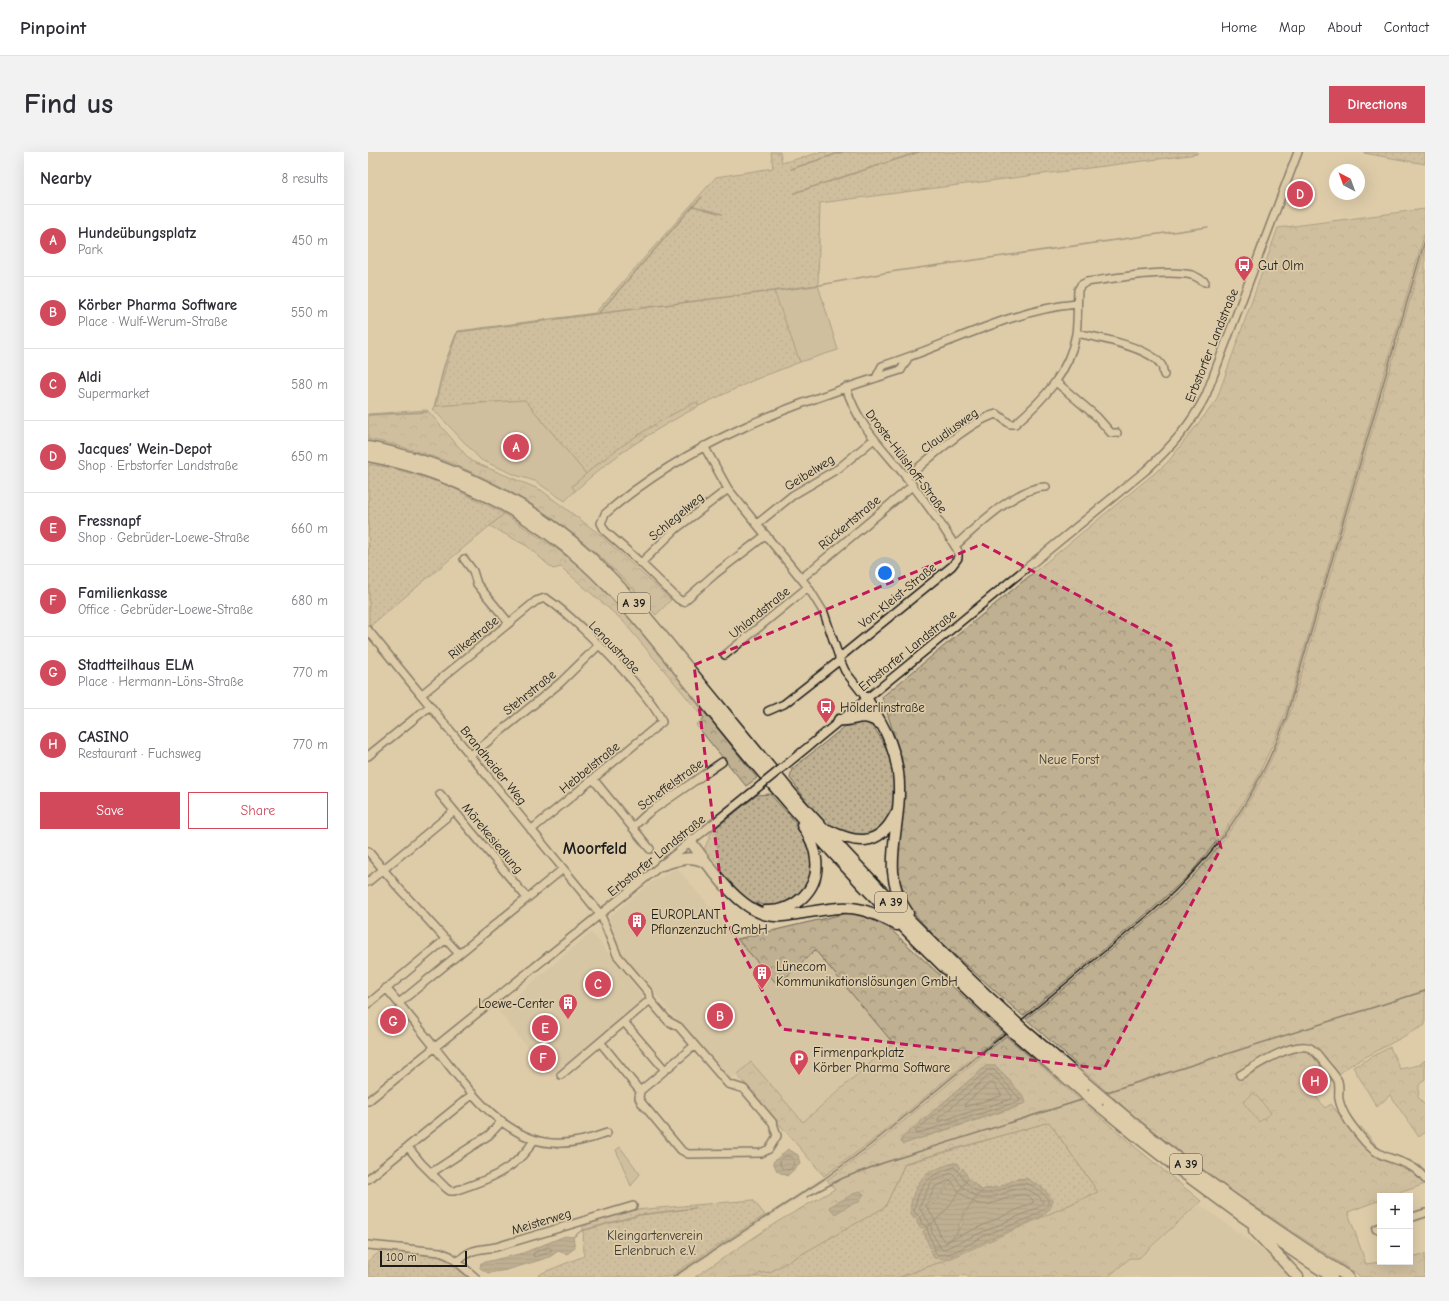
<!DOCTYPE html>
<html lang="en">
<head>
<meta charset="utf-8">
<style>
	:root { --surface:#fff; --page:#f2f2f3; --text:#2b2b33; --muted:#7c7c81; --line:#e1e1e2; --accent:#d1495b }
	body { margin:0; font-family:"Comic Neue",sans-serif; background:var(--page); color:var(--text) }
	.controls { position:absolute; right:12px; bottom:12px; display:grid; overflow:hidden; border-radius:0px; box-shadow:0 4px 16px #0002 }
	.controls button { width:36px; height:36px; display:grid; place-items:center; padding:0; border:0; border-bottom:1px solid var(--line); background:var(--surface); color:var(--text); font:20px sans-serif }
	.compass { position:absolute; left:961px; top:12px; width:36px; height:36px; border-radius:50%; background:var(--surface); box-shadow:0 4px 16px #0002; rotate:319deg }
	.scale { position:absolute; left:12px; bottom:10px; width:87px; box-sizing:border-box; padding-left:4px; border:2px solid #1c1c1c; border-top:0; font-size:11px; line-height:14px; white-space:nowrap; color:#1c1c1c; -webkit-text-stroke:3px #decca9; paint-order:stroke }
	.you { position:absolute; left:517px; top:421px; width:14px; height:14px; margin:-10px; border:3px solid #fff; border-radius:50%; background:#1a73e8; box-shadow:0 0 0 6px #1a73e833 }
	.badge { display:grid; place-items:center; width:26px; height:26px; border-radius:50%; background:var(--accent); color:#fff; font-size:13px; font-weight:700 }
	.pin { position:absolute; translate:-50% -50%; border:2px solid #fff; box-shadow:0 1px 4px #0006 }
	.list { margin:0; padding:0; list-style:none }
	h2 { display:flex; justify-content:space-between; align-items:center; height:52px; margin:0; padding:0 16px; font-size:17px }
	h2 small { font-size:13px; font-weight:400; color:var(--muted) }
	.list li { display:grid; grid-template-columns:26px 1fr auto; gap:12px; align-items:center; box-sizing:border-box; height:72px; padding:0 16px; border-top:1px solid var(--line) }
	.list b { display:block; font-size:15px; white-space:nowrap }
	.list p { margin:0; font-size:13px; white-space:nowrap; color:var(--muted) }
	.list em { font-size:13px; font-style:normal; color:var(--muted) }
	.actions { display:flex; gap:8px; padding:12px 16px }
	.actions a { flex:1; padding:9px 0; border:1px solid var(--accent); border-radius:0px; text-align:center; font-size:14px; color:var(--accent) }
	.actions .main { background:var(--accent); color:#fff }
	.map { position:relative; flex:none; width:1057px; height:1125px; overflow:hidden; border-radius:0px }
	header { display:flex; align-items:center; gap:24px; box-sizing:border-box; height:56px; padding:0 20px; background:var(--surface); border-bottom:1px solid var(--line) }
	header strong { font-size:19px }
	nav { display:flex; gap:22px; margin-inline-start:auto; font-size:14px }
	.intro { display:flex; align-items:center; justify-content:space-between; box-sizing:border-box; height:96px; padding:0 24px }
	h1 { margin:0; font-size:28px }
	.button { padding:10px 18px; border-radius:0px; background:var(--accent); color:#fff; font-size:14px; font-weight:700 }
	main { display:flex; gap:24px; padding:0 24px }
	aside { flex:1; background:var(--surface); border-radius:0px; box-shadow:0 4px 16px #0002 }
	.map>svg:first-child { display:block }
</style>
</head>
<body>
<header>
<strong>Pinpoint</strong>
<nav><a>Home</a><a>Map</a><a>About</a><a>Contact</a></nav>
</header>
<div class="intro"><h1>Find us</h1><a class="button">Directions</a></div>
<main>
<aside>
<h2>Nearby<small>8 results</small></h2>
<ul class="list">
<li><span class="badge">A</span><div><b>Hundeübungsplatz</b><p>Park</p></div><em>450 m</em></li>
<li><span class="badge">B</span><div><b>Körber Pharma Software</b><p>Place · Wulf-Werum-Straße</p></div><em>550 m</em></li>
<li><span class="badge">C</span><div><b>Aldi</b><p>Supermarket</p></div><em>580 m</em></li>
<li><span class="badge">D</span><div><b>Jacques’ Wein-Depot</b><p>Shop · Erbstorfer Landstraße</p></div><em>650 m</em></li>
<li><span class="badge">E</span><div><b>Fressnapf</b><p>Shop · Gebrüder-Loewe-Straße</p></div><em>660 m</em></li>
<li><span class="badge">F</span><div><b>Familienkasse</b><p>Office · Gebrüder-Loewe-Straße</p></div><em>680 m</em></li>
<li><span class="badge">G</span><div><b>Stadtteilhaus ELM</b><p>Place · Hermann-Löns-Straße</p></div><em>770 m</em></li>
<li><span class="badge">H</span><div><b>CASINO</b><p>Restaurant · Fuchsweg</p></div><em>770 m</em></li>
</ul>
<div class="actions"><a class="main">Save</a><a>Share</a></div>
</aside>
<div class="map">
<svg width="1057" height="1125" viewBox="0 0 1057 1125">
	<defs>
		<pattern id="grass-dots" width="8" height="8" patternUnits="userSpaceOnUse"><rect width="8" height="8" fill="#bfb092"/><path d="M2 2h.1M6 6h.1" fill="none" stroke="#9a8e76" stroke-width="1.8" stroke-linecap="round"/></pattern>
		<pattern id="forest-crowns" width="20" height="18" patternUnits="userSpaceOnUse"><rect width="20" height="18" fill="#bfb092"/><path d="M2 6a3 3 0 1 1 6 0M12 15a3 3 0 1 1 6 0" fill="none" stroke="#9a8e76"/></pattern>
		<pattern id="water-rules" width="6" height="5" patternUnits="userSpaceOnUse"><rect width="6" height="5" fill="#978b75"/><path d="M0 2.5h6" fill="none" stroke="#7a715f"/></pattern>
	</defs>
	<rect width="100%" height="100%" fill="#decca9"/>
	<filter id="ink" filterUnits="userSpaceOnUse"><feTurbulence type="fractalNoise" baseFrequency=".025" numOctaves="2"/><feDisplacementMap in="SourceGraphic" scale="8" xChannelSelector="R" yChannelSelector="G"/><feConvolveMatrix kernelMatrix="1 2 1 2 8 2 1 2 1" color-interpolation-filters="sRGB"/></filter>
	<g filter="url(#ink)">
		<path fill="#cfbe9e" d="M 1057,80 L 1057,96 L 920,566 L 889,637 L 859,684 L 825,725 L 785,763 L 503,996 L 459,1028 L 309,1125 L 301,1125 L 431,1041 L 500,992 L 782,759 L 822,722 L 855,681 L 891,625 L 920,553 Z
			M 309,716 L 410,833 L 447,798 L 525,892 L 420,982 L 369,923 L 361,929 L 250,799 L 241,765 L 283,730 Z
			M 222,781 L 225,782 L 275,844 L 274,851 L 184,926 L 130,859 Z
			M 830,1051 L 904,1105 L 923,1125 L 740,1125 L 762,1106 L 786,1094 Z"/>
		<path fill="url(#grass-dots)" stroke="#6e6657" d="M 403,0 L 412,0 L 414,11 L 454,0 L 829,0 L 829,2 L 452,51 L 450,133 L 407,139 L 432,210 L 386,228 L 331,254 L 328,250 C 288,270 252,293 218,322 L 157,248 L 68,254 L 78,214 L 90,179 L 227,161 L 348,25 L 405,16 Z
			M 996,0 L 1057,0 L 1057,12 L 996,1 Z
			M 0,312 L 24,316 L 77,332 L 136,362 L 1,475 Z
			M 485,568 L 504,572 C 509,581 516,590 519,599 C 529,624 532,667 504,682 C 493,687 474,682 463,676 C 448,667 433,640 422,626 L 424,617 Z
			M 402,642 C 411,653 431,672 437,684 C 454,719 434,761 392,752 C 366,747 349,718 336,698 L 344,679 L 389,643 Z
			M 681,970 L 730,1040 L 584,1106 L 532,1125 L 387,1125 L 392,1121 L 402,1120 L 517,1055 L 537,1012 Z
			M 385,1048 L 397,1063 L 301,1125 L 169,1125 L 174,1121 L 216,1104 L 215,1073 L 267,1058 Z
			M 13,1099 L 71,1104 L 77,1106 L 99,1125 L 0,1125 L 0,1109 Z"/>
		<path fill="url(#forest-crowns)" stroke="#6e6657" fill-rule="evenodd" d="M 1057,57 L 1057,80 L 920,553 L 912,576 L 885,635 L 855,681 L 822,722 L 782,759 L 655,864 L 570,788 L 542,757 L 531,735 L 528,700 L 535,656 L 534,607 L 514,545 L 799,311 L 848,249 L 910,76 Z
			M 1057,96 L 1057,873 L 981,914 L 946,942 L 957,956 L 963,952 L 984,979 L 993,975 L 1013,999 L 1053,1014 L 1057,1019 L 1057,1032 L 1023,1044 L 1012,1044 L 1012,1048 L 980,1060 L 998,1112 L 1012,1110 L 1042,1110 L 1042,1105 L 1057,1102 L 1057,1122 L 1056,1125 L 993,1125 L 984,1119 L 857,1035 L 767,965 L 658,867 C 690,841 722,815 754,788 C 779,768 805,747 826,723 C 871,674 903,618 924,554 Z
			M 328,250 L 331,254 C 286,278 244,304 207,339 L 203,335 C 241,300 282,273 328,250 Z
			M 59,258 L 103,309 L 173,338 L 230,381 L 303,448 L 288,463 C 214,374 115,309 0,287 L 0,262 Z
			M 136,362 C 167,382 197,401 225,426 C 237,437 247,450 258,462 C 306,514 345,572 389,626 L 378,634 L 328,573 L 336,566 L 254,468 L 193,415 L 185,417 L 159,394 L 122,374 Z
			M 480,761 L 496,764 L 521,776 L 635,881 L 500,992 L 456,1024 L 369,923 L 383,910 L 435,970 L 525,891 L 447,798 L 410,833 L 369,787 Z
			M 638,884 L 766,994 L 833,1049 L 771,1106 L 762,1106 L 740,1125 L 600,1125 L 597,1122 L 590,1125 L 532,1125 L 584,1106 L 730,1040 L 681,970 L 537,1011 L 517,1055 L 402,1120 L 392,1121 L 387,1125 L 327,1125 L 409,1070 L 467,1037 L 459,1028 L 503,996 ZM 618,914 L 628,914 L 656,945 L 649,955 L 535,992 L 533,990 L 534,986 Z
			M 1022,895 L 1032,917 L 1051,913 L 1057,908 L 1057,927 L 1051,933 L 1050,945 L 1057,954 L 1057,980 L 1051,985 L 1022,943 L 1009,955 L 985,915 Z"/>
		<path fill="#bfb092" stroke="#6e6657" d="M 450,133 L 470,198 L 432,210 L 406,139 Z
			M 157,248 L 218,322 L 204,334 L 207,339 L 197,349 L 167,329 L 150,324 L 113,308 L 65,257 L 68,254 Z
			M 886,941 L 903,961 L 891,970 L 875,950 Z
			M 252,995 L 272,1022 L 263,1034 L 248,998 Z"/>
		<path fill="url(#water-rules)" stroke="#665f51" d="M 618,914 L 628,914 L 656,945 L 658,951 L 535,992 L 533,989 L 534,986 Z
			M 420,997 L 430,1003 L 432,1012 L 419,1024 L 409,1019 L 405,1010 Z
			M 585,1011 L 590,1011 L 592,1016 L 573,1041 L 546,1067 C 537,1056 548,1030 559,1022 C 567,1017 576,1014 585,1011 Z
			M 595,1016 L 600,1026 C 589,1040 572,1076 552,1076 L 549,1071 L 549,1067 L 574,1042 Z
			M 658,1026 L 675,1036 L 685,1048 L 683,1055 L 674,1064 L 577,1107 L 566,1106 L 562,1099 L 579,1091 L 588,1082 L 594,1073 L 597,1061 L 616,1037 L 631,1035 L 648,1027 Z
			M 600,1027 L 614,1038 L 596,1061 L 588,1082 L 575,1093 L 562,1096 L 555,1079 L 578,1058 Z
			M 491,1039 L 496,1042 L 491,1050 L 482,1053 L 467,1062 L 461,1055 Z
			M 197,1084 L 205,1085 L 207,1096 L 199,1102 L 190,1099 L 182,1105 L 139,1118 L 120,1121 L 112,1116 L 113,1111 L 155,1101 Z"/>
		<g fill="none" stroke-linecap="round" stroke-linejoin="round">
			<path stroke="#4d4840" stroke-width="1" d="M 620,918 L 626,918 L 652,947 L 652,949 L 548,982 L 548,979 Z
				M 622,923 L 628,926 L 644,944 L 643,947 L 570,970 L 570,967 Z
				M 622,931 L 625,931 L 633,942 L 633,944 L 597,955 L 597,952 Z
				M412 1011a7 7 0 1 1 14 0a7 7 0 1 1-14 0Z
				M 586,1015 C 594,1021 602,1041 615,1041 C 639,1042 650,1019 673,1040 C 678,1044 681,1047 680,1053 C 664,1069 638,1074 618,1083 C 602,1090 587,1104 569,1103 L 567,1101 C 568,1095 560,1084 559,1075 L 553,1071 L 552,1065 L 546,1060 C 546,1055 548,1050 550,1044 C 557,1026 568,1021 586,1015 Z
				M 584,1021 C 589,1025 589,1029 593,1033 C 597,1038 608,1045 614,1046 C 632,1048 648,1029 664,1040 C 669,1043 673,1045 675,1050 L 669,1056 L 574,1098 L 564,1081 L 563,1073 L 551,1056 L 563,1030 Z
				M 583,1028 C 585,1030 586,1033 588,1036 C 592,1042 604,1050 611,1052 C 629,1056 656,1031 666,1050 L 578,1090 L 572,1084 L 568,1070 L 558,1054 L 567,1035 Z
				M 181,1095 L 184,1098 L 180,1101 L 167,1105 L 165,1104 L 166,1101 Z"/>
			<path stroke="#665f51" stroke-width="1.5" d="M 423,17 L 474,0
				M 426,41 L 551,0
				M 325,54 L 334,45
				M 230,162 L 325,54 L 354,62
				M 66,256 L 76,214 L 89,180 L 452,133 L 522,120 L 840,75
				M 0,263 L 59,260
				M 205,1085 L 213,1079 L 271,1063 L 327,1056"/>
			<defs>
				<path id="minor" d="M 708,181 C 728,185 783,195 794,214 C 795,217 795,221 796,223
					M 508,226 L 514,214 C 579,194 641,158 709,152
					M 688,230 L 729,265 L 743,281 L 749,281
					M 336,294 L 360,337 L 440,435 L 456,461 L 472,508 L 477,519 L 498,546
					M 538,326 C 559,309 604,267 629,262 L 642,272 L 647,272 C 675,248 701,221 708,182 C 710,168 709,153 710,138 L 713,133 L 719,130 C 748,126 795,117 824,123 C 828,124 833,128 837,130
					M 389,372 L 425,343 L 471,316 L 506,287
					M 398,383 L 347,422 L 315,450 L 310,447 L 273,411 L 237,379 L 233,371 L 237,362 C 322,288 427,251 533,218 L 540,206
					M 587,394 C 607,376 650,334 678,335
					M 96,407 L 105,419 L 109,432 L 141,471
					M 273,411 L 309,376 L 360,337
					M 434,426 L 544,334
					M 0,478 L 233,763 L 249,803 L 281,841 L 282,848 L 300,869 L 311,875 L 360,932 L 376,937 L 405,971 L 409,984 L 401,997 L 393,1001 L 320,1002 L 313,998 L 273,950 L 271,946 L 272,939 L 326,894
					M 357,503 L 440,435
					M 471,506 L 584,414 L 590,406 L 590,399 C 575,374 557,349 539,326 C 514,295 490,274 478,235
					M 53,543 L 168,449 L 177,446 C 200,458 287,546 294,570 L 163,678
					M 400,559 L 416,552 L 472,508
					M 0,604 L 62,554
					M 102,604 L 192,531 L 231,493
					M 414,616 L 777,319 C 802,296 823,273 838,243 L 930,0
					M 226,628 L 282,697
					M 72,642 L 159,746
					M 265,675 L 280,661 L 354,610
					M 0,699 L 29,734 L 91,802
					M 0,730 L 86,659
					M 18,836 C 35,856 52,877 68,897 C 95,930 123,972 165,987 C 189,996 215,990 239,981
					M 31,851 L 195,717
					M 0,852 L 78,787
					M 256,870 L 297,918
					M 232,890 L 272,939
					M 193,923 L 282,848
					M 872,923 C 887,914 925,889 942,896 C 948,899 953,907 957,912 C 961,917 967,923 970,929 C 972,935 970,942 971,947 C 974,964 988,979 998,991 C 1018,1013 1039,1003 1057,1027
					M 0,949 L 393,633
					M 40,995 L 53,1011 L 78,1036 L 82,1039 L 86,1039 C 117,1029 149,1018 166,988
					M 63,1021 L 121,983 L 134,969
					M 0,1027 L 105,942
					M 1042,1066 L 1057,1061
					M 1008,1077 L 1012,1075
					M 0,1093 L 72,1100 L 82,1104 L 107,1125
					M 90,1110 C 102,1096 111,1098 128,1095 L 265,1054"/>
				<path id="highway" d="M 0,295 C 79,310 160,348 220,403 C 256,436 287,475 318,513 C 355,558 392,604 430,649 C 496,722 565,794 638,861
					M 0,304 C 78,318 156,357 215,410 C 257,448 291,493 326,537 C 357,577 390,616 423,654 C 488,729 558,800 631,867
					M 498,546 C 518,576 532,604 531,640 C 531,682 512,723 540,761
					M 471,568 C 488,571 492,557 514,573
					M 460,678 C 488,692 511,695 527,663
					M 323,690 C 341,714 369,756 399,763 C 411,766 423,763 435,761 C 479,754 489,751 529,773
					M 294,713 C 310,708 323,702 338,711
					M 398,759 C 427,760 452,737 448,707 C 447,695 441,683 434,673
					M 654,876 L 726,938
					M 647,882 L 716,941
					M 739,949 C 814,1014 897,1071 980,1125
					M 729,952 C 804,1015 882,1072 964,1125
					M 886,1078 L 930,1125"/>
			</defs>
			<use href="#minor" stroke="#1c1c1c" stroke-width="10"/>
			<use href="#highway" stroke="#1c1c1c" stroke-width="13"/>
			<use href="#minor" stroke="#decca9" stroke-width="7"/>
			<use href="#highway" stroke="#decca9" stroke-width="10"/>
			<path stroke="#1c1c1c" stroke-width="1.5" d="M 439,1045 L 475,1026 L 515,1011 L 1057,839
				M 305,1125 L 456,1027 L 501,994 L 783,761 C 847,705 889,645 918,566 L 1057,88"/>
			<defs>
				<path id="minor-bridge" d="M 393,633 L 414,616"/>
				<path id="highway-bridge" d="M 638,861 L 654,876
					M 631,867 L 647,882
					M 726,938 L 739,949
					M 716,941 L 729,952"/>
			</defs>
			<use href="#minor-bridge" stroke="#1c1c1c" stroke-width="10" stroke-linecap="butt"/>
			<use href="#highway-bridge" stroke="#1c1c1c" stroke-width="13" stroke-linecap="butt"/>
			<use href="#minor-bridge" stroke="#decca9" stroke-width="7"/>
			<use href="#highway-bridge" stroke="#decca9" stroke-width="10"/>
		</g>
	</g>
	<path d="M0 0H1057V1125H0ZM 614,392 L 803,493 L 853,696 L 736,917 L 414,877 L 357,766 L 326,513 Z" fill="#decca9" fill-opacity=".55" fill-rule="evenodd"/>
	<path fill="none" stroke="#c2185b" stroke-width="3" stroke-dasharray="8 5" stroke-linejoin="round" d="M 614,392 L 803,493 L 853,696 L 736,917 L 414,877 L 357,766 L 326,513 Z"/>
	<defs>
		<symbol id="bus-pin" viewBox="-11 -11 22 30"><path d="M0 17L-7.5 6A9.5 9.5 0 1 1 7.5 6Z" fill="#d1495b" stroke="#decca9"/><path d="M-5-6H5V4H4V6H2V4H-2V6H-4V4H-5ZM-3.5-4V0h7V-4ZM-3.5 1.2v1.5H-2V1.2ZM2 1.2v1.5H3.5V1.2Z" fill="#fff"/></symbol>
		<symbol id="building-pin" viewBox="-11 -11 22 30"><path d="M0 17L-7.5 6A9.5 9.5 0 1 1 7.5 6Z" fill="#d1495b" stroke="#decca9"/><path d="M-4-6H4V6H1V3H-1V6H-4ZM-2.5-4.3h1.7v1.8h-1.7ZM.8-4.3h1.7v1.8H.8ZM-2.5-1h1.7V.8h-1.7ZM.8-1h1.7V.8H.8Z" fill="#fff"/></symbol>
		<symbol id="parking-pin" viewBox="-11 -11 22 30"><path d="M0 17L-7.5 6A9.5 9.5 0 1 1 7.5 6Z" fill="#d1495b" stroke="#decca9"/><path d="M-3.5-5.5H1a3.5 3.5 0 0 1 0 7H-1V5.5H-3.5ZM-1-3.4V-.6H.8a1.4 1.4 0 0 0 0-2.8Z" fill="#fff"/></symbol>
	</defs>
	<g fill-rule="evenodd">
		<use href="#bus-pin" x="865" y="102" width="22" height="30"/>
		<use href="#bus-pin" x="447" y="544" width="22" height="30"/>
		<use href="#building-pin" x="258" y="758" width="22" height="30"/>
		<use href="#building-pin" x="383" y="810" width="22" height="30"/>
		<use href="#building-pin" x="189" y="840" width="22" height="30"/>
		<use href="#parking-pin" x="420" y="896" width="22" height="30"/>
	</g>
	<g text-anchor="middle" stroke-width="3.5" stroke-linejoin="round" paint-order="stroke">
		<g fill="#decca9" stroke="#565146" stroke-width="1">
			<rect x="250" y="441" width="32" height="20" rx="3"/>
			<rect x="507" y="740" width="32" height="20" rx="3"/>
			<rect x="802" y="1002" width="32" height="20" rx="3"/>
		</g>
		<g font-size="12" font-weight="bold" fill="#1c1c1c">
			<text x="266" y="455">A 39</text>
			<text x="523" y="754">A 39</text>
			<text x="818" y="1016">A 39</text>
		</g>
		<g font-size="13" fill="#1c1c1c" stroke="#decca9" text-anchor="start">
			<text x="890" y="118">Gut Olm</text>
			<text x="472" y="560">Hölderlinstraße</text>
			<text x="283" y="767">EUROPLANT<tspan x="283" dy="15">Pflanzenzucht GmbH</tspan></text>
			<text x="408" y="819">Lünecom<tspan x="408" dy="15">Kommunikationslösungen GmbH</tspan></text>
			<text x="186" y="856" text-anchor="end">Loewe-Center</text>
			<text x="445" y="905">Firmenparkplatz<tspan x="445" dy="15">Körber Pharma Software</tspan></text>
		</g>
		<g font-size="13" fill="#1c1c1c" stroke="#decca9">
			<text transform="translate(843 193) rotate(-68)" y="5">Erbstorfer Landstraße</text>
			<text transform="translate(581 278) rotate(-36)" y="5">Claudiusweg</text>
			<text transform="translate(539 309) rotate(53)" y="5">Droste-Hülshoff-Straße</text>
			<text transform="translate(441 320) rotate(-32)" y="5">Geibelweg</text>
			<text transform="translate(308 364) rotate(-40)" y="5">Schlegelweg</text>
			<text transform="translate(481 370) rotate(-40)" y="5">Rückertstraße</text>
			<text transform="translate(529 443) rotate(-39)" y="5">Von-Kleist-Straße</text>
			<text transform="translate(391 460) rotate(-39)" y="5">Uhlandstraße</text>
			<text transform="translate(105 485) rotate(-39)" y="5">Rilkestraße</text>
			<text transform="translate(247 495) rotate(46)" y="5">Lenaustraße</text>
			<text transform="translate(539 498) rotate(-39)" y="5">Erbstorfer Landstraße</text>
			<text transform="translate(161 540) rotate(-39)" y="5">Stehrstraße</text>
			<text transform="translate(126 613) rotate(51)" y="5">Brandheider Weg</text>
			<text transform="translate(221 615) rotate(-39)" y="5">Hebbelstraße</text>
			<text transform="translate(302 632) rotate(-36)" y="5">Scheffelstraße</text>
			<text transform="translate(125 686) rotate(50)" y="5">Mörekesiedlung</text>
			<text transform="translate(288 703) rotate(-39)" y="5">Erbstorfer Landstraße</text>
			<text transform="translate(173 1069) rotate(-17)" y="5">Meisterweg</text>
		</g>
		<g font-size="13" fill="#3d3a34" stroke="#decca9">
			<text x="701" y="612">Neue Forst</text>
			<text x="287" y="1088">Kleingartenverein<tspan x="287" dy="15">Erlenbruch e.V.</tspan></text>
		</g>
		<g font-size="17" font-weight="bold" fill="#1c1c1c" stroke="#decca9">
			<text x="227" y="702">Moorfeld</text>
		</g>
	</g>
</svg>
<div class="controls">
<button>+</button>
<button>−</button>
</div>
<svg class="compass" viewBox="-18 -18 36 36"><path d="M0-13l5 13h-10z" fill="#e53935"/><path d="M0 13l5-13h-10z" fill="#7c7c81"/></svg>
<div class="scale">100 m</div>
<div class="you"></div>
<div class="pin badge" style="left:148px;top:295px">A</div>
<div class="pin badge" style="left:352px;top:864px">B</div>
<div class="pin badge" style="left:230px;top:832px">C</div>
<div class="pin badge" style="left:932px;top:42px">D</div>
<div class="pin badge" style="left:177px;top:876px">E</div>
<div class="pin badge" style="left:175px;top:906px">F</div>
<div class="pin badge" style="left:25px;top:869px">G</div>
<div class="pin badge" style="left:947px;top:929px">H</div>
</div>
</main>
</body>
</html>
